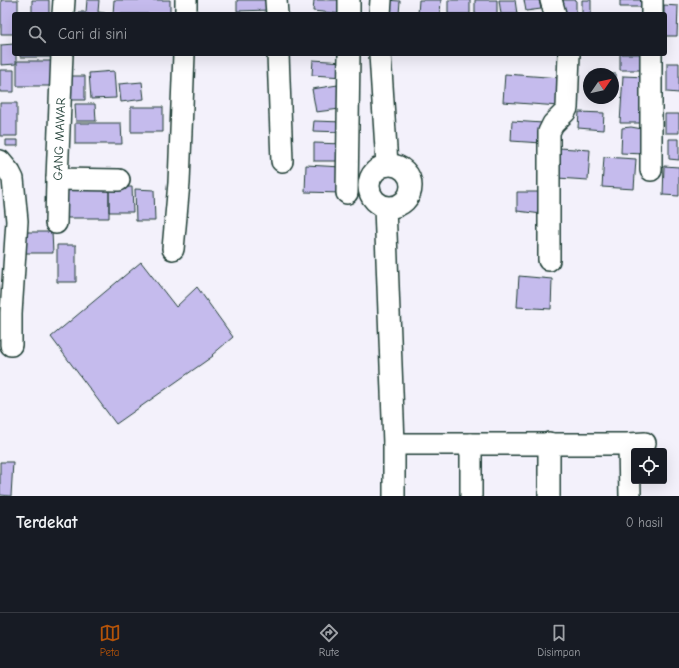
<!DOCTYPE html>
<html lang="id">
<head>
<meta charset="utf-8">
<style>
	:root { --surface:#171b24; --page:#242831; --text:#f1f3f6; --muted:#9ea1a6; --line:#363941; --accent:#b45309 }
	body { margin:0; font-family:"Comic Neue",sans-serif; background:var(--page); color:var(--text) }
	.controls { position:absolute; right:12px; bottom:12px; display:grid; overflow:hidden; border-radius:4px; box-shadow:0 4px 16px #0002 }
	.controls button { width:36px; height:36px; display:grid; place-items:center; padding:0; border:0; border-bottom:1px solid var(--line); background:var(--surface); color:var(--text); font:20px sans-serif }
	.compass { position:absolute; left:583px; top:68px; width:36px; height:36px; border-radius:50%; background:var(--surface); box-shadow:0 4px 16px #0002; rotate:56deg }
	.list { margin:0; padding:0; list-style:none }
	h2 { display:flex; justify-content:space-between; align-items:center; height:52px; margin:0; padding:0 16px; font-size:17px }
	h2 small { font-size:13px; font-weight:400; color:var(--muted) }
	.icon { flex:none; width:22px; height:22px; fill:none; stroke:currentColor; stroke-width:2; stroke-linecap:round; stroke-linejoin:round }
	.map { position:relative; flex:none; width:679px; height:496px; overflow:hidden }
	.search { position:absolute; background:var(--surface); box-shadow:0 4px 16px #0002; left:12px; right:12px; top:12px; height:44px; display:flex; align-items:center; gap:10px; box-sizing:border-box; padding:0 14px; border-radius:4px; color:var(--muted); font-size:15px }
	.sheet { height:116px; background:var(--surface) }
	nav { display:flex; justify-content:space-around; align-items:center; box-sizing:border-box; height:56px; border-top:1px solid var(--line); background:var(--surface); font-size:11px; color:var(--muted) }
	nav a { display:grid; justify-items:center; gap:2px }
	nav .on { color:var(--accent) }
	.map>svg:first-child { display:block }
</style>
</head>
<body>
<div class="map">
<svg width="679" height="496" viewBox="0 0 679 496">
	<rect width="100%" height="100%" fill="#f3f1fb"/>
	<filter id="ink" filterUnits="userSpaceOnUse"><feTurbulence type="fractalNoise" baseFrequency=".025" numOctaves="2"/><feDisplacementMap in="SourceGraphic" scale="8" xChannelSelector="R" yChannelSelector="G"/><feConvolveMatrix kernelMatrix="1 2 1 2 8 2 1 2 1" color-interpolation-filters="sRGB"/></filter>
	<g filter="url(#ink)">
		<path fill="#c5bbed" stroke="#1f3d34" d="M 1,0 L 18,0 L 18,14 L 14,14 L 14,34 L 1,34 Z
			M 32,0 L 49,0 L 49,14 L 32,14 Z
			M 87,0 L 99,0 L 98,12 L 105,13 L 105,14 L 78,14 L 78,12 L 86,12 Z
			M 114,0 L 170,0 L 170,14 L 113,14 Z
			M 237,0 L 270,0 L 270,10 L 237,11 Z
			M 314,0 L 344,0 L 342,14 L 313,11 Z
			M 387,0 L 400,1 L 399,14 L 383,14 Z
			M 419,0 L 441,0 L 440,14 L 418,14 Z
			M 448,0 L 470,0 L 470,14 L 448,14 Z
			M 475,0 L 497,0 L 497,14 L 475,14 Z
			M 499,0 L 515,0 L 517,14 L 501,14 Z
			M 524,0 L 539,0 L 541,9 L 526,11 Z
			M 563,0 L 576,0 L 576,14 L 563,14 Z
			M 582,0 L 591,0 L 591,14 L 582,14 Z
			M 620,0 L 641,0 L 641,7 L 620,7 Z
			M 664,5 L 678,6 L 677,36 L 665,36 L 665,14 L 664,14 Z
			M 14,44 L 14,54 L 16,54 L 16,64 L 1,65 L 1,45 Z
			M 20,54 L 51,54 L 51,57 L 20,57 Z
			M 620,54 L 644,54 L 644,70 L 620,70 Z
			M 313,60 L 344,62 L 343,77 L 312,75 Z
			M 17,61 L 55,61 L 55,86 L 17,86 Z
			M 667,63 L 679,63 L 679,93 L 667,92 Z
			M 0,70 L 14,70 L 14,92 L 0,92 Z
			M 114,71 L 116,98 L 91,99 L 89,73 Z
			M 505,74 L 561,78 L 559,106 L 503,102 Z
			M 590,74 L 616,74 L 616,93 L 613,93 L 613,74 Z
			M 70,76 L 85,76 L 85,100 L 70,100 Z
			M 623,76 L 646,77 L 643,123 L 620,123 Z
			M 142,82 L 144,99 L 121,102 L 119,84 Z
			M 344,84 L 348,108 L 316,112 L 312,89 Z
			M 0,103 L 17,103 L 17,136 L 0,136 Z
			M 75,104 L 95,104 L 96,121 L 76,121 Z
			M 131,107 L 163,107 L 163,132 L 131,132 Z
			M 579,112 L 604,113 L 603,130 L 578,128 Z
			M 665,114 L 679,114 L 679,133 L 665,133 Z
			M 314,121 L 343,122 L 343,132 L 313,131 Z
			M 512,121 L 543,123 L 542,143 L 511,141 Z
			M 75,123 L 121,123 L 122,144 L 75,144 Z
			M 631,127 L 642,129 L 644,154 L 621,153 L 622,128 Z
			M 669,139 L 679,139 L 679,160 L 669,159 Z
			M 6,140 L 18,140 L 18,146 L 6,146 Z
			M 314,143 L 344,144 L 344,161 L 314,161 Z
			M 559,148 L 590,150 L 588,180 L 557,178 Z
			M 604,157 L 636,159 L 634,189 L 602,187 Z
			M 306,165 L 342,167 L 341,193 L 305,192 Z
			M 664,166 L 679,167 L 679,196 L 663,195 Z
			M 63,184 L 109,184 L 109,218 L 63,218 Z
			M 109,187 L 132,187 L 133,212 L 109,212 Z
			M 135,189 L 154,190 L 155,221 L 136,221 Z
			M 517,192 L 541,192 L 542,214 L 517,211 Z
			M 19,232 L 52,232 L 53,253 L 19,253 Z
			M 57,245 L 76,245 L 76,282 L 57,282 Z
			M 141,262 L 176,307 L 197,287 L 233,337 L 212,355 L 213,356 L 116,424 L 51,337 Z
			M 519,276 L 552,279 L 551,309 L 517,307 Z
			M 0,462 L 13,462 L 11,496 L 0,495 Z"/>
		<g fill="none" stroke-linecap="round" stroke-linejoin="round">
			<defs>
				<g id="minor">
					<path d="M 276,0 L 277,14"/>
					<path d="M 551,0 L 555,14"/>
					<path d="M 63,14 L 64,0"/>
					<path d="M 186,14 L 186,0"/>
					<path d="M 349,14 L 349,0"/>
					<path d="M 380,14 L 381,0"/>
					<path d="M 652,14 L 652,0"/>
					<path d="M 278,54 L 282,161"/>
					<path d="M 380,54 L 387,165"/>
					<path d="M 0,161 L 10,173 L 13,179 L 17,221 L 11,313 L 11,345"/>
					<circle cx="390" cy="186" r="21"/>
					<path d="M 651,170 L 651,54"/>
					<path d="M 57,179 L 119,180"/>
					<path d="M 347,193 L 349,54"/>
					<path d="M 385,207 L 394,444 L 394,496"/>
					<path id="s1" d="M 56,223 L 57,179 L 62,54"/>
					<path d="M 173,249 L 179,183 L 184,54"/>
					<path d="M 549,260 L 549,132 L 553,124 L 565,112 L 567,108 L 569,54"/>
					<path d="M 549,443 L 549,496"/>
					<path d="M 394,444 L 629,444 L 645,443"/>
					<path d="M 471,444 L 471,496"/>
					<path d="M 629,444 L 630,496"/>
				</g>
			</defs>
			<use href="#minor" stroke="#1f3d34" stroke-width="24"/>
			<use href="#minor" stroke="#fff" stroke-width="21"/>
		</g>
	</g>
	<g text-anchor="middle" stroke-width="4" stroke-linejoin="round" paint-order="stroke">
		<g font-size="13" fill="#1f3d34" stroke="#fff">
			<text dy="5" stroke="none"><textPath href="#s1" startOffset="84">GANG MAWAR</textPath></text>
		</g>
	</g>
</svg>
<div class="controls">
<button><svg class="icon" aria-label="locate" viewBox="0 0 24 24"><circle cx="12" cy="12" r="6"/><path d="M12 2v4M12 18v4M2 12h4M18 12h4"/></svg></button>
</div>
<svg class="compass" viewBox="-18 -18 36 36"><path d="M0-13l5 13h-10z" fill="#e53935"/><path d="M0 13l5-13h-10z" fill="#9ea1a6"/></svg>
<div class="search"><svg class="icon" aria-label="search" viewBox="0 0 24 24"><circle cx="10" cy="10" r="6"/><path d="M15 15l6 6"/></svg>Cari di sini</div>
</div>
<section class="sheet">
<h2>Terdekat<small>0 hasil</small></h2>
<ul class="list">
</ul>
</section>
<nav>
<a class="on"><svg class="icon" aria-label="map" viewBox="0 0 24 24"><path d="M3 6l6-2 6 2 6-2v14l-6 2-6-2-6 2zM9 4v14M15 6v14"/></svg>Peta</a>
<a><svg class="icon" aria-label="directions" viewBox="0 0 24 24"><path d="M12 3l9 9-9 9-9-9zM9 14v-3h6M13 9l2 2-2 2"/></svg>Rute</a>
<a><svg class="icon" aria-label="saved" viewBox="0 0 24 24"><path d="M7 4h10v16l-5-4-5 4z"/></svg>Disimpan</a>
</nav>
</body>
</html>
